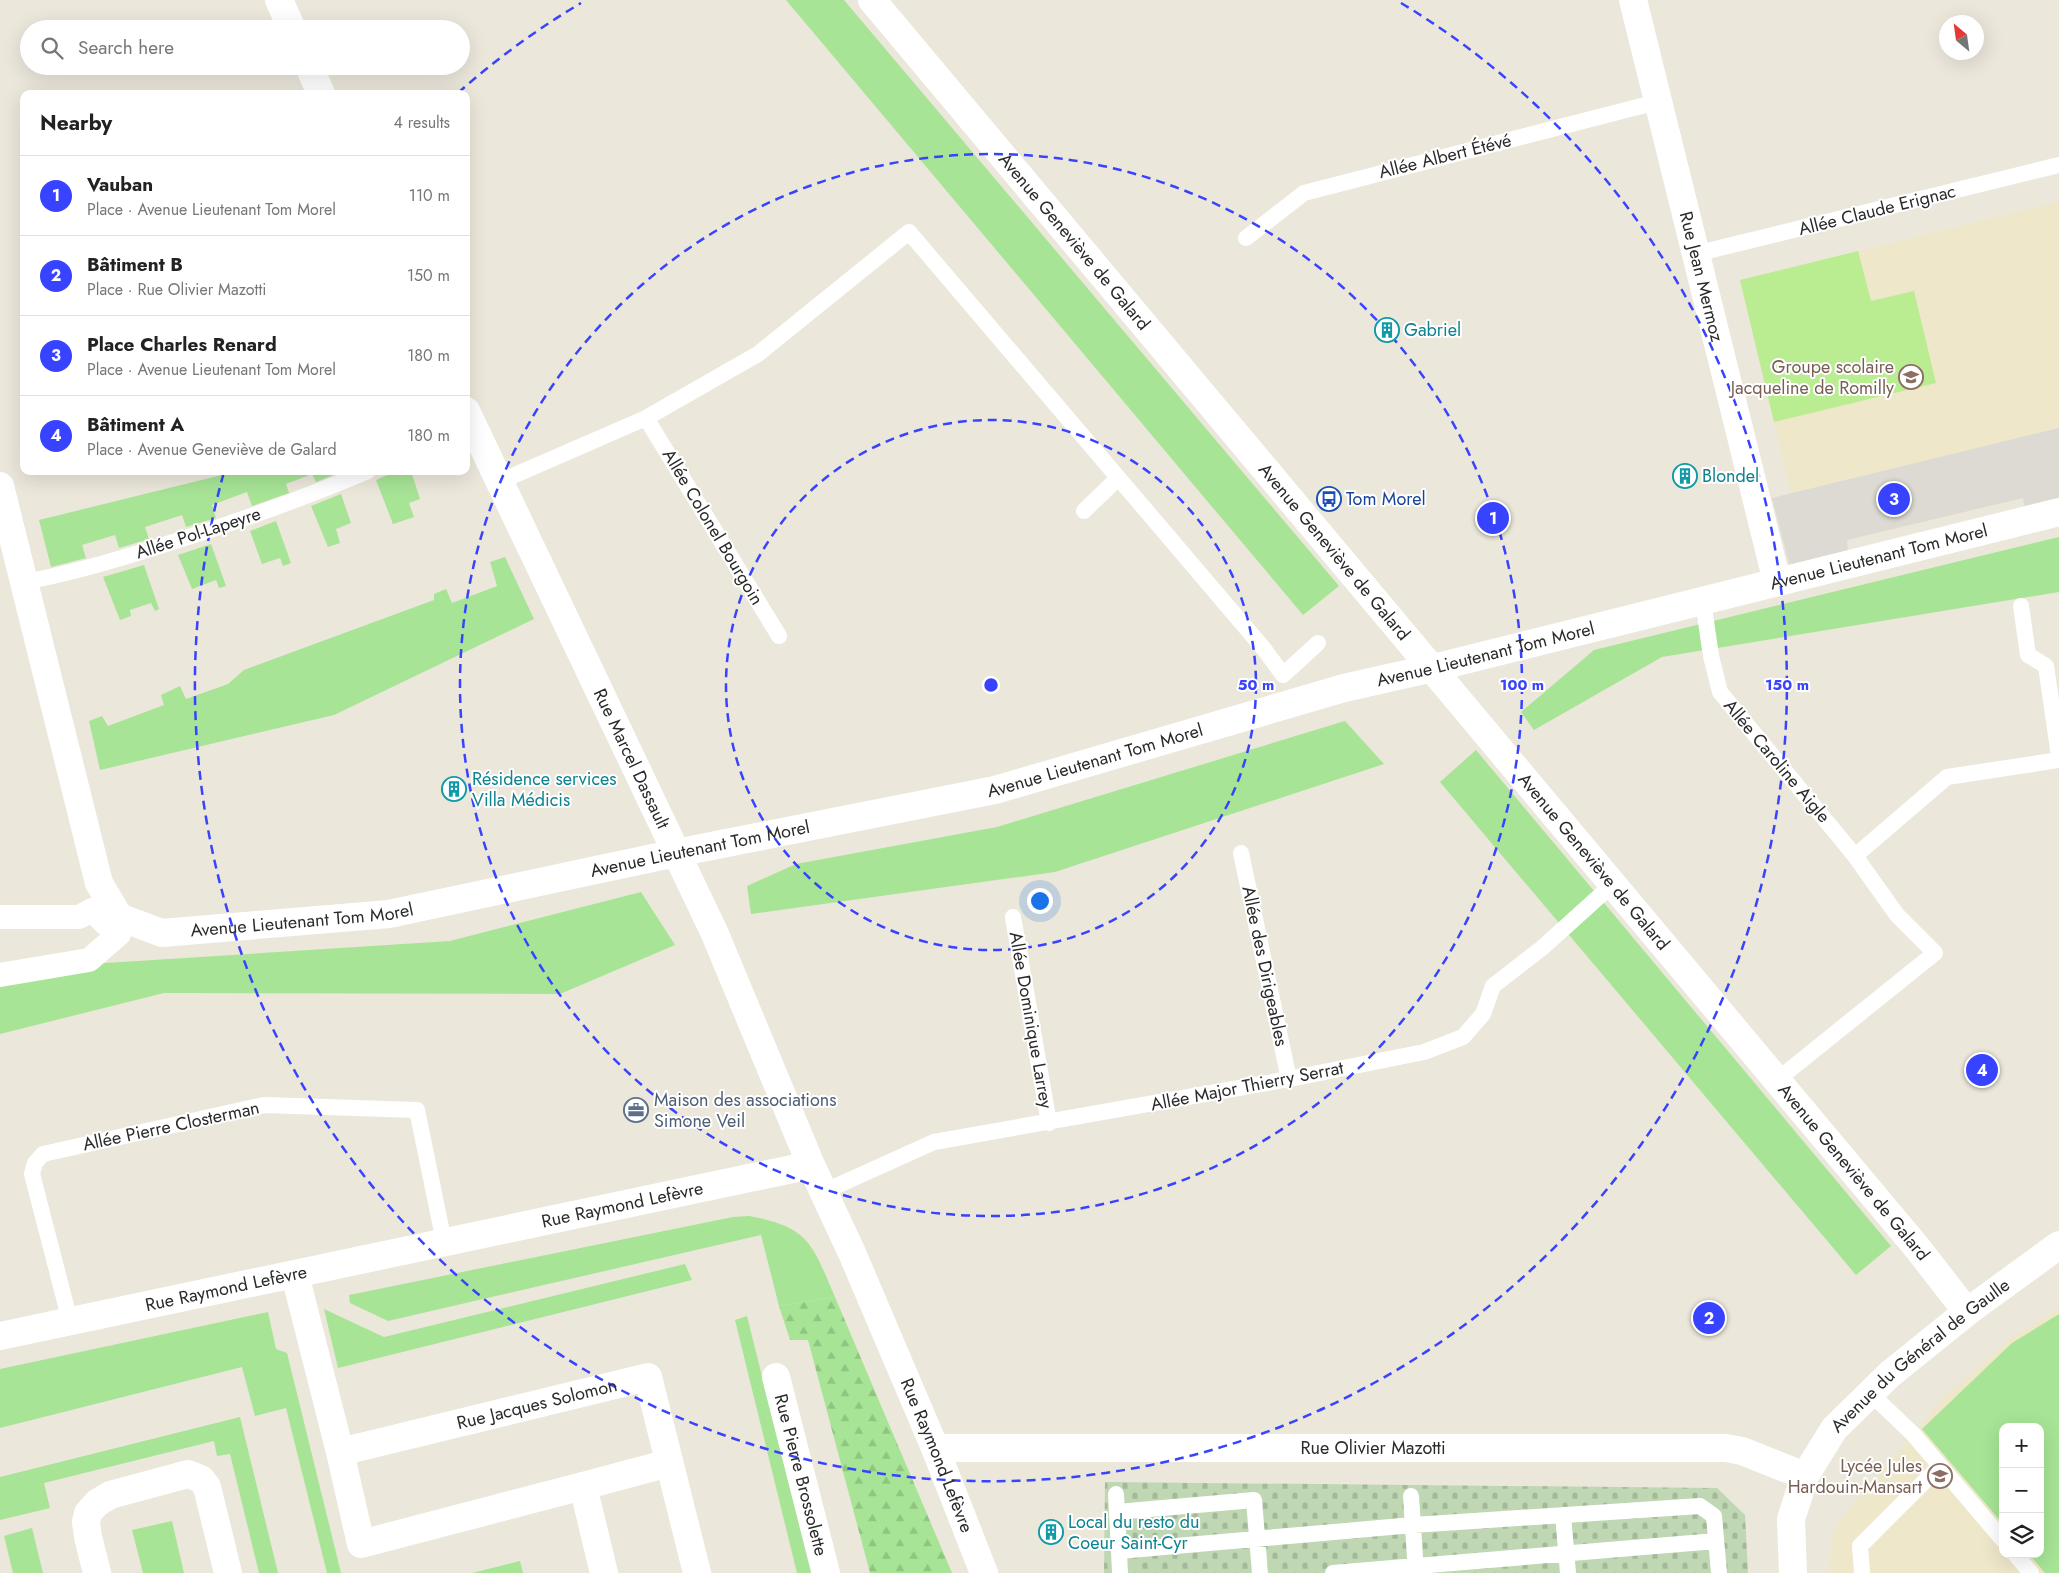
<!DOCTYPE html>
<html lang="en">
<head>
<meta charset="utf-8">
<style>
	:root { --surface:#fff; --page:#f6f6f6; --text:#222; --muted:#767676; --line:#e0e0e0; --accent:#3743fe }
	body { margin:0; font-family:Jost,sans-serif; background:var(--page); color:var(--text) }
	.controls { position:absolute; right:15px; bottom:15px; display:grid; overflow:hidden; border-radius:10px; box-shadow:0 5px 20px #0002 }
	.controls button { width:45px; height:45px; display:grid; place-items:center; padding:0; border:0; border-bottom:1px solid var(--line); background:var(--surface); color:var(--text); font:25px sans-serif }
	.compass { position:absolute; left:1939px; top:15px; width:45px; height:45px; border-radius:50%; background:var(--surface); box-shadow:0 5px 20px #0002; rotate:331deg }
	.you { position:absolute; left:1039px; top:900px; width:18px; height:18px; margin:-12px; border:4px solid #fff; border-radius:50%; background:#1a73e8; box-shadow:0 0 0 8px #1a73e833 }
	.badge { display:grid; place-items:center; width:32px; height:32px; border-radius:50%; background:var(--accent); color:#fff; font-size:16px; font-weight:700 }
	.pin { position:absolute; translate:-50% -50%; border:2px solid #fff; box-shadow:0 1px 5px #0006 }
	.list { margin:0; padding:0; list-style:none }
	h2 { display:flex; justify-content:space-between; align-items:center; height:65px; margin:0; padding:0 20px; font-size:21px }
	h2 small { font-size:16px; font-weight:400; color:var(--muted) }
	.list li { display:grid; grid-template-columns:32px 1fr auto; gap:15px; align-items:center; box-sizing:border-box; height:80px; padding:0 20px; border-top:1px solid var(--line) }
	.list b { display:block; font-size:19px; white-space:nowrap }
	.list p { margin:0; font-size:16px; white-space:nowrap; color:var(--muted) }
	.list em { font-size:16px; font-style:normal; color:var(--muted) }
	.icon { flex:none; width:28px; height:28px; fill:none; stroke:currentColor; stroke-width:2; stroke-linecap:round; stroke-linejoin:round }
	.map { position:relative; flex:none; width:2059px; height:1573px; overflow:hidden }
	.search { position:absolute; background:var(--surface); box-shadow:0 5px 20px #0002; left:20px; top:20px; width:450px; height:55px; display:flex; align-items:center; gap:12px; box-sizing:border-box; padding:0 18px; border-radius:28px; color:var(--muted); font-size:19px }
	.panel { position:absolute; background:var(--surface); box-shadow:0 5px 20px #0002; left:20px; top:90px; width:450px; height:385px; border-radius:10px }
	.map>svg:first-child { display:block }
</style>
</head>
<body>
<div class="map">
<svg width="2059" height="1573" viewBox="0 0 2059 1573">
	<defs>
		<pattern id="forest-firs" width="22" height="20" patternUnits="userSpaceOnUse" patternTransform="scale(1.25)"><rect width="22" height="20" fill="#a7e496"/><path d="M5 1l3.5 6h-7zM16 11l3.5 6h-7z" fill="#90c481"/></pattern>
		<pattern id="cemetery-stones" width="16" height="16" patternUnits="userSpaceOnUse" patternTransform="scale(1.25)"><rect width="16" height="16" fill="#bfd7b2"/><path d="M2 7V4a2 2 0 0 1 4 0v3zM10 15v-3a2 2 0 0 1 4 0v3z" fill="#a4b999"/></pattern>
	</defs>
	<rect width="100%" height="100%" fill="#ece7db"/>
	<path fill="#eee7ca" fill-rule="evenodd" d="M 2059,202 L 2059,428 L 1791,493 L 1740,280 Z
		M 2059,1308 L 2059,1573 L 1828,1573 L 1835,1526 L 1945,1397 L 2011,1338 ZM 2003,1427 L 2040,1427 L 2040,1554 L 2003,1554 Z"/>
	<path fill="#a7e496" d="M 786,0 L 844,0 L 1339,586 L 1303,615 Z
		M 238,471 L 343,471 L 316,482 L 312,474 L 286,484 L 289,493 L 252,506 L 247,492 L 212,505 L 216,518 L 186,527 L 182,515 L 145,527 L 149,539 L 119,548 L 115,535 L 82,545 L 86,558 L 51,567 L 39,520 Z
		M 396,471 L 411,471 L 420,499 L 409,503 L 414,517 L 393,524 L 376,480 Z
		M 341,494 L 351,523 L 336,529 L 340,543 L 328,547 L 311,506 Z
		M 276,521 L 291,563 L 283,566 L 280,558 L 262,564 L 250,531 Z
		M 2059,537 L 2059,592 L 1662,657 L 1534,730 L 1521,712 L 1594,650 Z
		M 211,544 L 226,586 L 219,588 L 216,580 L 192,589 L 178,555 Z
		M 505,557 L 534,619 L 334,715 L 100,770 L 89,721 L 102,716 L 108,726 L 164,705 L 161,695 L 180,686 L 186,699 L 228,684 L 244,670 L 434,600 L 434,594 L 446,589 L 452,603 L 497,586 L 490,562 Z
		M 144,565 L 159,609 L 155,611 L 151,603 L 130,610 L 131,616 L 120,620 L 103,577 Z
		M 1345,721 L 1384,764 L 1055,872 L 751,914 L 747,886 L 796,864 L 997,827 Z
		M 1476,750 L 1891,1246 L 1856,1275 L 1440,782 Z
		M 641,892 L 675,945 L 560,994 L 164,993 L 0,1034 L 0,979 L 90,964 L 450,941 Z
		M 749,1216 C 810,1227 812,1244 835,1297 L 779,1306 L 761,1235 L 388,1321 L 350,1303 L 349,1295 L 733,1217 Z
		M 685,1264 L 692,1280 L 338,1368 L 324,1309 L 384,1337 Z
		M 268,1312 L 276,1349 L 287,1353 L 341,1573 L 327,1573 L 286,1408 L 255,1416 L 242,1367 L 0,1428 L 0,1369 Z
		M 2059,1314 L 2059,1573 L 2045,1573 L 2029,1554 L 2040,1554 L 2040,1427 L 2003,1427 L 2003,1524 L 1922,1429 L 2012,1343 Z
		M 747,1316 L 811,1573 L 797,1573 L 735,1320 Z
		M 240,1417 L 278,1573 L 259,1573 L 230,1454 L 217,1456 L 214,1441 L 44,1483 L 50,1508 L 0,1520 L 0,1477 Z
		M 172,1521 L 184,1573 L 143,1573 L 132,1530 Z
		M 32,1528 L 43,1573 L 13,1573 L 4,1536 Z
		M 520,1561 L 523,1573 L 472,1573 Z"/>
	<path fill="url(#forest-firs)" d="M 835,1297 L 952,1573 L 870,1573 L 808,1340 L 790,1340 L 779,1306 Z"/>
	<path fill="url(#cemetery-stones)" d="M 1105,1482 L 1717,1488 L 1745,1515 L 1748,1573 L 1104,1573 Z"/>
	<path fill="#baec92" d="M 1858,251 L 1871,301 L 1914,291 L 1936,383 L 1774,422 L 1740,280 Z"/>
	<path fill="#dcdad2" d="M 2059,428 L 2059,501 L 2025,509 L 2023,498 L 1847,540 L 1848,552 L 1790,567 L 1772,498 Z"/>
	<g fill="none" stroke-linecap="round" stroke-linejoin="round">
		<path stroke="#fff" stroke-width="16" d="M 1246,238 L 1304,193 L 1657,102
			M 1695,254 L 2059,165
			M 646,418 L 779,636
			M 499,482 L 646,418 L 758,354 L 909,232 L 1264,649 L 1283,675 L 1318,643
			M 1084,511 L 1118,478
			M 24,582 C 69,574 113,561 157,547 C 229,525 299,500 368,471
			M 1703,601 L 1711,656 L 1720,692 L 1855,856 L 1947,777 L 2059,760
			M 2021,606 L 2028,655 L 2046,666 L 2059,756
			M 1241,853 L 1289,1079
			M 1013,917 L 1049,1123
			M 1777,1080 L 1935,953 L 1897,915 L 1855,856
			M 823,1192 L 934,1142 L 1289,1079 L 1424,1052 L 1463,1037 L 1483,1014 L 1493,986 L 1542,948 L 1613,884
			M 70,1321 L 32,1174 L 35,1163 L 43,1154 L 264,1105 L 417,1110 L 444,1242
			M 1870,1393 L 1913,1434 L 2003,1540
			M 1116,1494 L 1119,1551
			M 1411,1496 L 1416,1573
			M 1117,1512 L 1254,1500 L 1260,1573
			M 1563,1515 L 1568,1573
			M 2015,1554 L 2031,1573
			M 1120,1573 L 1119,1551 L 1413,1525 L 1700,1506 L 1714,1516 L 1719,1573
			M 1333,1573 L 1716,1541
			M 1862,1573 L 1860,1546 L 1940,1466"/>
		<path stroke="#fff" stroke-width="24" d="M 0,917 L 79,917 L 92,910 L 105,923 L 119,934 L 89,960 L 0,975"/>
		<g stroke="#fff" stroke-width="28">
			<path d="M 279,0 L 292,29"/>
			<path id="s1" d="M 872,0 L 1919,1250 L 1967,1312"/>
			<path id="s2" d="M 1633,0 L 1777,582"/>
			<path d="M 309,66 L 321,94"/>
			<path id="s3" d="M 466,411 L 715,934 L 811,1165 L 852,1253 L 935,1448 L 984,1573"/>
			<path id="s4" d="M 0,486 L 99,883 L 119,917 L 162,933 L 389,914 L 676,853 L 995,790 L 1344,688 L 1433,668 L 2059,512"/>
			<path d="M 295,1275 L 340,1452"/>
			<path id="s5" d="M 0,1336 L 811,1165"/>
			<path id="s6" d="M 776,1377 L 826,1573"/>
			<path id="s7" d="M 935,1448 L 1726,1448 L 1742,1451 L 1805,1476"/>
			<path d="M 583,1486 L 669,1463"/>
			<path d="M 97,1573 L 88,1537 L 86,1522 L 88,1513 L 97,1503 L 110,1495 L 188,1474 L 201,1479 L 207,1487 L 228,1573"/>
			<path id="s8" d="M 604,1573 L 583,1486 L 361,1544 L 340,1452 L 648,1377 L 697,1573"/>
		</g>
		<path stroke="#fff" stroke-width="28" id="s9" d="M 1793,1573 L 1791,1519 L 1805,1476 L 1834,1429 L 1890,1374 L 1967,1312 L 2059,1245"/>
	</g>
	<g fill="none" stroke="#3743fe" stroke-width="2.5" stroke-dasharray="9 6">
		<circle cx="991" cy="685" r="265"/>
		<circle cx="991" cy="685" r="531"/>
		<path d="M458 93A796 796 0 0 1 581 3M1401 3A796 796 0 1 1 224 472"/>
	</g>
	<defs>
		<symbol id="building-ring" viewBox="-11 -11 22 22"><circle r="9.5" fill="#fff" stroke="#0f9aa8" stroke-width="1.5"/><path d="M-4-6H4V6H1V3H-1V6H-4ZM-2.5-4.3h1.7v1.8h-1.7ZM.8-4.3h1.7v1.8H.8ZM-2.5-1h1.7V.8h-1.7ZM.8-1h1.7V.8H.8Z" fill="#0f9aa8"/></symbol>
		<symbol id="school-ring" viewBox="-11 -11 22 22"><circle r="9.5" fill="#fff" stroke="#8d6e63" stroke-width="1.5"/><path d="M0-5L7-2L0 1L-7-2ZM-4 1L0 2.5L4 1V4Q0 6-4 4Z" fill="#8d6e63"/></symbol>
		<symbol id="bus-ring" viewBox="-11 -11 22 22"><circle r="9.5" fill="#fff" stroke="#1a4fb4" stroke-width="1.5"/><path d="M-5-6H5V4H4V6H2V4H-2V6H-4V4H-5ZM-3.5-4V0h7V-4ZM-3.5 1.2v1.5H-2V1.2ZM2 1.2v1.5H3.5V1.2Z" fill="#1a4fb4"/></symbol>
		<symbol id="office-ring" viewBox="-11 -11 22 22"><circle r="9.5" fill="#fff" stroke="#5c6f8a" stroke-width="1.5"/><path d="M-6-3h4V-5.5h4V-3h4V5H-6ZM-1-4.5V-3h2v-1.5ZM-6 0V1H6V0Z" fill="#5c6f8a"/></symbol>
	</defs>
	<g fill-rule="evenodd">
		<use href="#building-ring" x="1373" y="316" width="28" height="28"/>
		<use href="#school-ring" x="1897" y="363" width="28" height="28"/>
		<use href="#building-ring" x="1671" y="462" width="28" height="28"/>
		<use href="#bus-ring" x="1315" y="485" width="28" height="28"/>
		<use href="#building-ring" x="440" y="775" width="28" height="28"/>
		<use href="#office-ring" x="622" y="1096" width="28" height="28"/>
		<use href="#school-ring" x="1926" y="1462" width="28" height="28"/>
		<use href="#building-ring" x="1037" y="1518" width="28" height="28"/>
	</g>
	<g text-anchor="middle" stroke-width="4" stroke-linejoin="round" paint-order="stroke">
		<g font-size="18" fill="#2a2a2a" stroke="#fff">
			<text transform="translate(1445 156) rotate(-14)" y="6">Allée Albert Étévé</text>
			<text transform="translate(1877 210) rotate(-14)" y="6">Allée Claude Erignac</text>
			<text dy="6" stroke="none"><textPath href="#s1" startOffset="315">Avenue Geneviève de Galard</textPath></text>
			<text dy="6" stroke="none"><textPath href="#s2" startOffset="285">Rue Jean Mermoz</textPath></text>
			<text transform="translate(713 527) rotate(59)" y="6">Allée Colonel Bourgoin</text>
			<text transform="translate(198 533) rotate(-18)" y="6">Allée Pol-Lapeyre</text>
			<text dy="6" stroke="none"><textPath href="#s1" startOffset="720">Avenue Geneviève de Galard</textPath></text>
			<text dy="6" stroke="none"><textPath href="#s4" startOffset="2255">Avenue Lieutenant Tom Morel</textPath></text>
			<text dy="6" stroke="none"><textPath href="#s4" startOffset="1850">Avenue Lieutenant Tom Morel</textPath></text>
			<text dy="6" stroke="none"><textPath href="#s3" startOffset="385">Rue Marcel Dassault</textPath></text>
			<text dy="6" stroke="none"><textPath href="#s4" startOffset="1445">Avenue Lieutenant Tom Morel</textPath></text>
			<text transform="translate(1777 761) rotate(50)" y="6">Allée Caroline Aigle</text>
			<text dy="6" stroke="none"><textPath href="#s4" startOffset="1040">Avenue Lieutenant Tom Morel</textPath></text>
			<text dy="6" stroke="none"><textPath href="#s1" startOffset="1124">Avenue Geneviève de Galard</textPath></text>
			<text dy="6" stroke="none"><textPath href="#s4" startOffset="635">Avenue Lieutenant Tom Morel</textPath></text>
			<text transform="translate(1265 966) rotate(78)" y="6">Allée des Dirigeables</text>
			<text transform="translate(1031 1020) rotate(80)" y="6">Allée Dominique Larrey</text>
			<text transform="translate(1247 1086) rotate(-11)" y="6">Allée Major Thierry Serrat</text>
			<text transform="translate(171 1126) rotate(-12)" y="6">Allée Pierre Closterman</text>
			<text dy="6" stroke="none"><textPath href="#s1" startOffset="1529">Avenue Geneviève de Galard</textPath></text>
			<text dy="6" stroke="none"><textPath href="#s5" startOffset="636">Rue Raymond Lefèvre</textPath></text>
			<text dy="6" stroke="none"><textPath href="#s5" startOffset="231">Rue Raymond Lefèvre</textPath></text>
			<text dy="6" stroke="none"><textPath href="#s9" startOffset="268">Avenue du Général de Gaulle</textPath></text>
			<text dy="6" stroke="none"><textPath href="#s8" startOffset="616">Rue Jacques Solomon</textPath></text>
			<text dy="6" stroke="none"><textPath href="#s7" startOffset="438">Rue Olivier Mazotti</textPath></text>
			<text dy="6" stroke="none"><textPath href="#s3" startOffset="1146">Rue Raymond Lefèvre</textPath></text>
			<text dy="6" stroke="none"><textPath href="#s6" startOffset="101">Rue Pierre Brossolette</textPath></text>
		</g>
		<g font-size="18" fill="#0d838f" stroke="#fff" text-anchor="start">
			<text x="1404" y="336">Gabriel</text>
			<text x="1702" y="482">Blondel</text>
			<text x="472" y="785">Résidence services<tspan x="472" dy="21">Villa Médicis</tspan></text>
			<text x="1068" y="1528">Local du resto du<tspan x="1068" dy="21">Coeur Saint-Cyr</tspan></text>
		</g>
		<g font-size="18" fill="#785e54" stroke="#fff" text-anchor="end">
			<text x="1894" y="373">Groupe scolaire<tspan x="1894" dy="21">Jacqueline de Romilly</tspan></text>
			<text x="1922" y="1472">Lycée Jules<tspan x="1922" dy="21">Hardouin-Mansart</tspan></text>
		</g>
		<g font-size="18" fill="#164399" stroke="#fff" text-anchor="start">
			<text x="1346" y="505">Tom Morel</text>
		</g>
		<g font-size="18" fill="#4e5e75" stroke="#fff" text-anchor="start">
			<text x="654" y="1106">Maison des associations<tspan x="654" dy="21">Simone Veil</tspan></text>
		</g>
	</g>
	<circle cx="991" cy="685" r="8" fill="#3743fe" stroke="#fff" stroke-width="2.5"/>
	<g font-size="15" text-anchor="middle" font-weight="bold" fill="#3743fe" stroke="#fff" stroke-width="4" stroke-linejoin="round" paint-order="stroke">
		<text x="1256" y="690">50 m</text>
		<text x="1522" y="690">100 m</text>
		<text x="1787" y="690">150 m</text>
	</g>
</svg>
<div class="controls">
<button>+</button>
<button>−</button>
<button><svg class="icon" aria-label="layers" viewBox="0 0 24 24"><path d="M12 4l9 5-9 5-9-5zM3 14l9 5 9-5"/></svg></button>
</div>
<svg class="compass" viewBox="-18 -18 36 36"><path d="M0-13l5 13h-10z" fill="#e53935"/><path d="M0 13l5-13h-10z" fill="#767676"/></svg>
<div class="you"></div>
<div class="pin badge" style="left:1493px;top:518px">1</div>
<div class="pin badge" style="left:1709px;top:1318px">2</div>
<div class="pin badge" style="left:1894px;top:499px">3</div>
<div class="pin badge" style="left:1982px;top:1070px">4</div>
<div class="search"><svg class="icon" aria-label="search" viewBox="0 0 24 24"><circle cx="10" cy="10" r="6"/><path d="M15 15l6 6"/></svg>Search here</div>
<section class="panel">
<h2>Nearby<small>4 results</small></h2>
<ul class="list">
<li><span class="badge">1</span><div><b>Vauban</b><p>Place · Avenue Lieutenant Tom Morel</p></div><em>110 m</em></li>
<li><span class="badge">2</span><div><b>Bâtiment B</b><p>Place · Rue Olivier Mazotti</p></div><em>150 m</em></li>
<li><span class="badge">3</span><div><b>Place Charles Renard</b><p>Place · Avenue Lieutenant Tom Morel</p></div><em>180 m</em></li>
<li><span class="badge">4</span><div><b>Bâtiment A</b><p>Place · Avenue Geneviève de Galard</p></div><em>180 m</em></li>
</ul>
</section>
</div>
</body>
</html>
